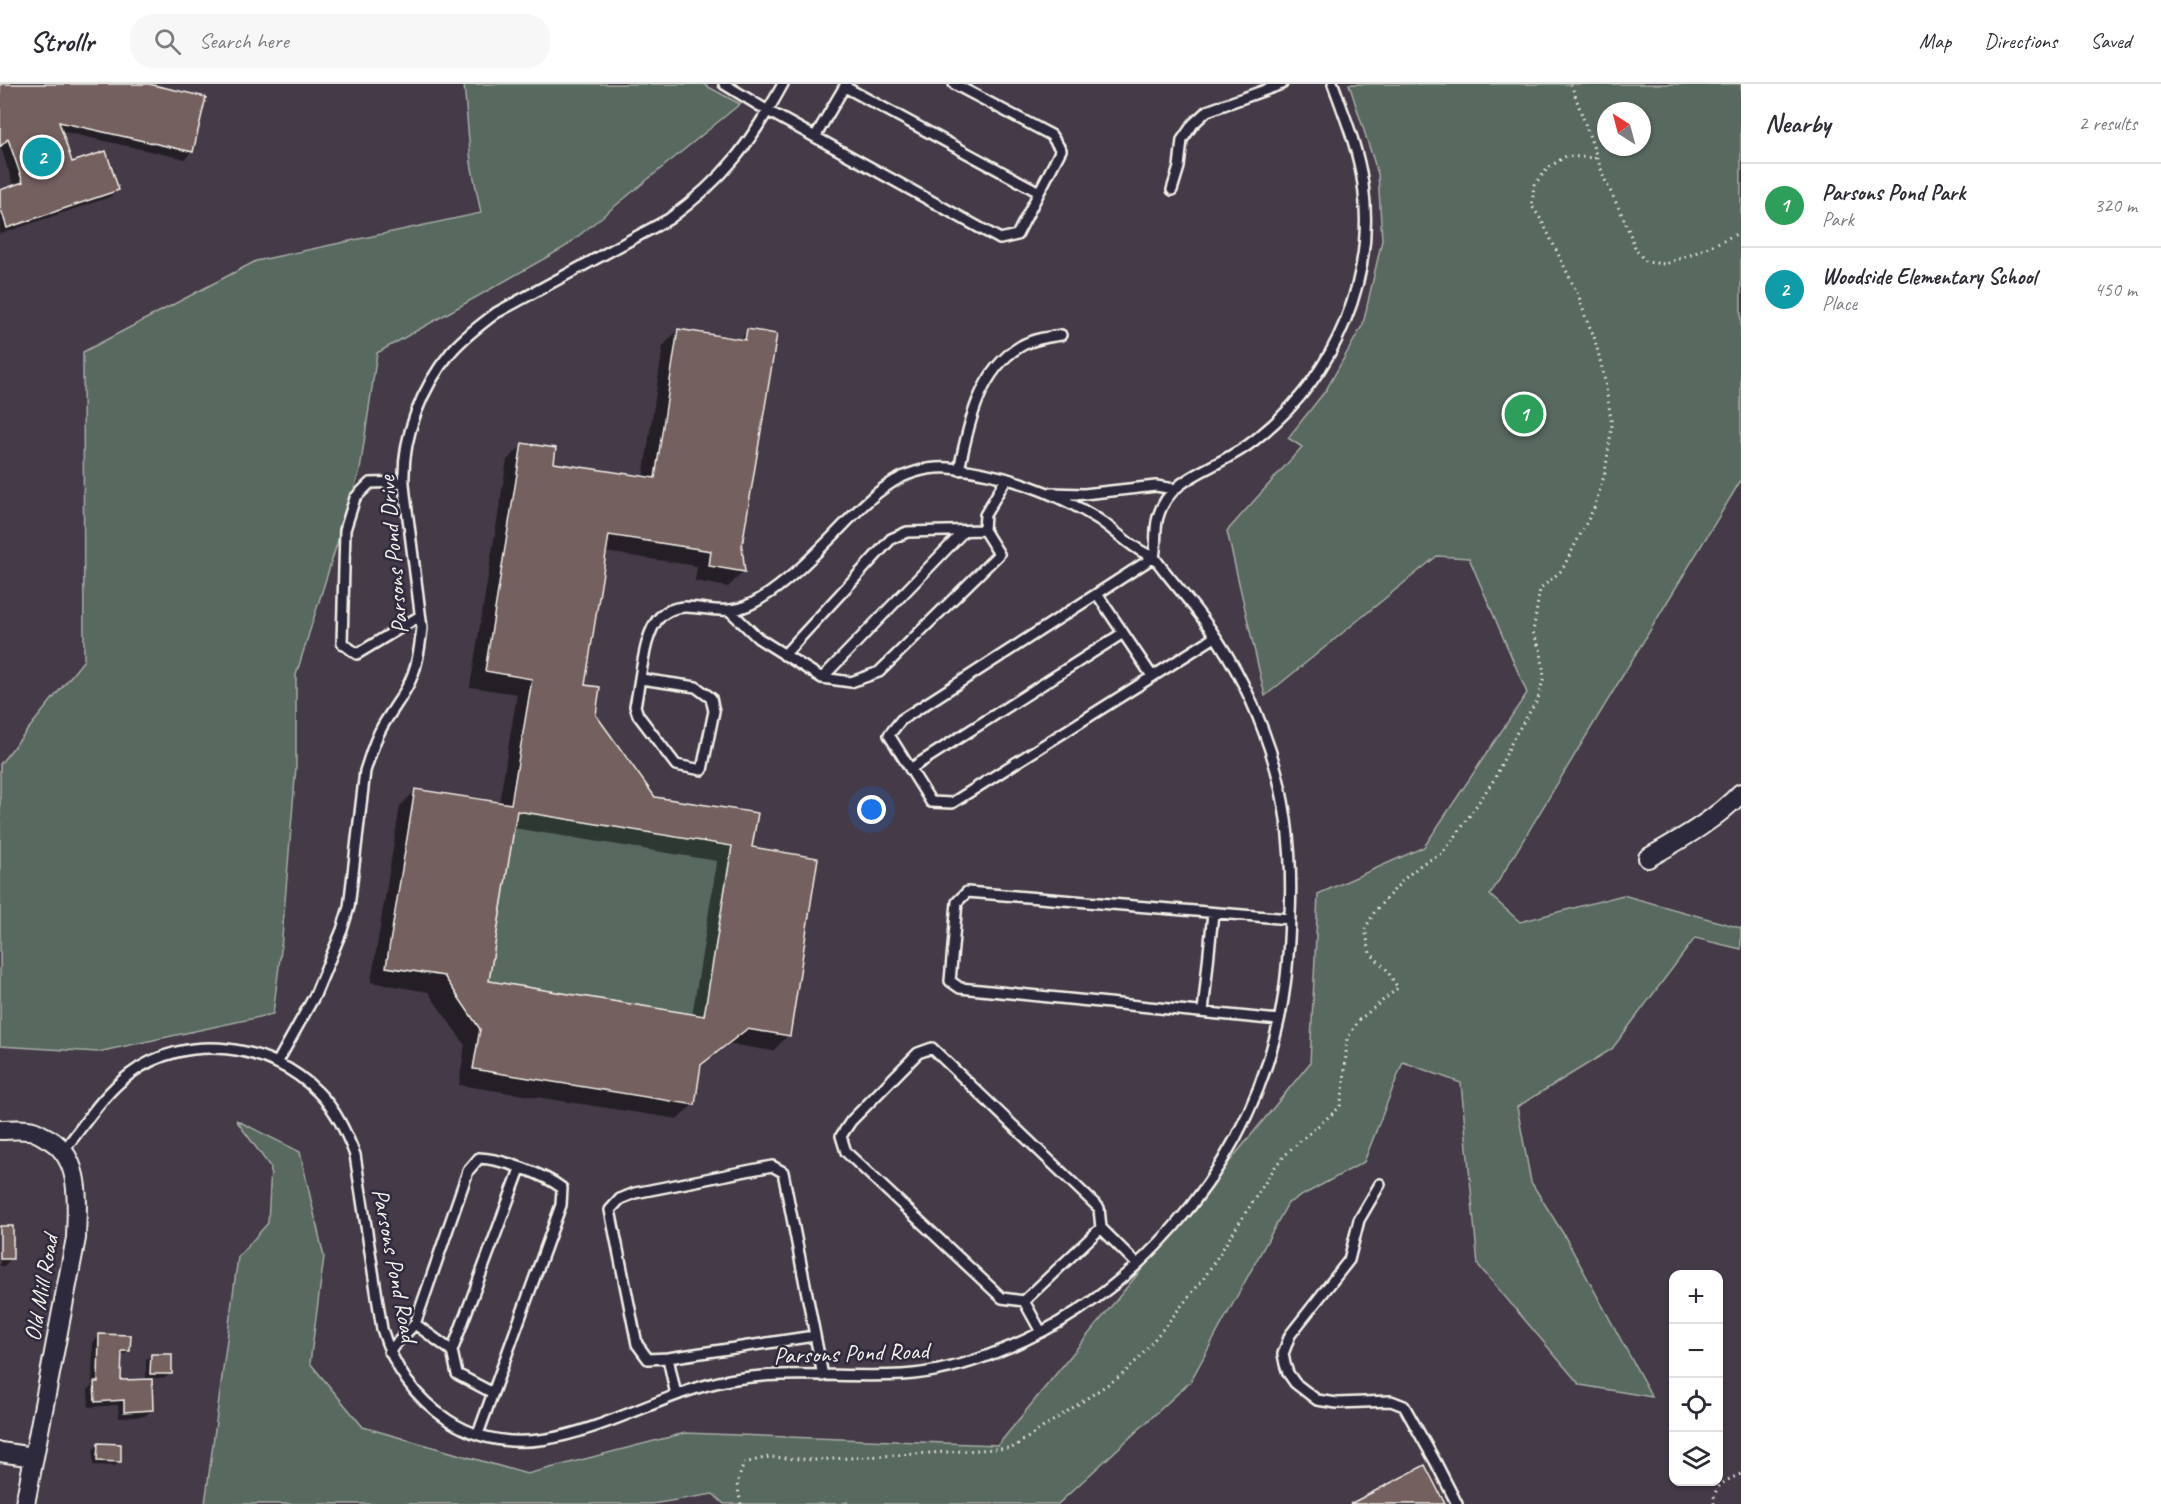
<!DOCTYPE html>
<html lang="en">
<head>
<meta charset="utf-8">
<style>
	:root { --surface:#fff; --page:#f7f7f7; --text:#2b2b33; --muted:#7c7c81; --line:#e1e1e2; --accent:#0b8043 }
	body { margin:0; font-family:Caveat,sans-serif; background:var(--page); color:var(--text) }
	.controls { position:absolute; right:18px; bottom:18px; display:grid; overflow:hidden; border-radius:12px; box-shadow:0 2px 4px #0004 }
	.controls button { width:54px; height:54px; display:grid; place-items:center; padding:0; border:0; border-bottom:2px solid var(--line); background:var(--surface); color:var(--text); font:30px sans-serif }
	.compass { position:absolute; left:1597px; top:18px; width:54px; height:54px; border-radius:50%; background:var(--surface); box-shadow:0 2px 4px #0004; rotate:324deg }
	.you { position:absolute; left:872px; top:726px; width:21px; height:21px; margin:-15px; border:4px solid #fff; border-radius:50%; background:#1a73e8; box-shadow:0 0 0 9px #1a73e833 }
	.badge { display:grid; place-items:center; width:39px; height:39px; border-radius:50%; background:var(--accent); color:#fff; font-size:20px; font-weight:700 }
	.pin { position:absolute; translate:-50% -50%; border:3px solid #fff; box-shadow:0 2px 6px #0006 }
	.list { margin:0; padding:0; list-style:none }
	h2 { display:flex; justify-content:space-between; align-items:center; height:78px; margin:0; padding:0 24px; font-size:26px }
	h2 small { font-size:20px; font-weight:400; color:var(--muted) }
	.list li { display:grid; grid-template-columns:39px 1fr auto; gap:18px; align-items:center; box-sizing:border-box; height:84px; padding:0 24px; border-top:2px solid var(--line) }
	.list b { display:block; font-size:22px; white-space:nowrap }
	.list p { margin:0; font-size:20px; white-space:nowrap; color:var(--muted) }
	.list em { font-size:20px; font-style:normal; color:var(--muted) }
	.icon { flex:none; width:33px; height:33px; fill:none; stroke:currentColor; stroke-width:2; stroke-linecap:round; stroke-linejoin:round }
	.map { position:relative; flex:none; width:1741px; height:1420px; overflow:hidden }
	header { display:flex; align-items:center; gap:36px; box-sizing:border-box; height:84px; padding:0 30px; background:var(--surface); border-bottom:2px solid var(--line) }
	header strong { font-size:28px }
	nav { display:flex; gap:33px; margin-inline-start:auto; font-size:21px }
	.search { width:420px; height:54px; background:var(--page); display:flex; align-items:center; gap:15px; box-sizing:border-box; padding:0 21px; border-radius:24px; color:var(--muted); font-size:22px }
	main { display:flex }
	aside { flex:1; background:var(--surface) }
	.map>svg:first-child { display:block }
</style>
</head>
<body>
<header>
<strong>Strollr</strong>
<div class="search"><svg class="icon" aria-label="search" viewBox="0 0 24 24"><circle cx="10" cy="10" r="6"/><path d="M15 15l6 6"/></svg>Search here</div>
<nav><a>Map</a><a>Directions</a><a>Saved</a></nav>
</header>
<main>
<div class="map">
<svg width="1741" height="1420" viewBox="0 0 1741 1420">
	<rect width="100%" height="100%" fill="#443a48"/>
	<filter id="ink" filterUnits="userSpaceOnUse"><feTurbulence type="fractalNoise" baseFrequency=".0167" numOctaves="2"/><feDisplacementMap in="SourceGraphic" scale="12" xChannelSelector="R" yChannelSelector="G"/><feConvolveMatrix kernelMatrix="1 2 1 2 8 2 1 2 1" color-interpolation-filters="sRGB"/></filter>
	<g filter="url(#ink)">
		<path fill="#586960" stroke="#a6ada4" stroke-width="1.5" fill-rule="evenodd" d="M 464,0 L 703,0 L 740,20 L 565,163 L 377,269 L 360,386 L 296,591 L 296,683 L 281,866 L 273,930 L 98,968 L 0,962 L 0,680 L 84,576 L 83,268 L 256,177 L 481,129 L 471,79 Z
			M 1349,0 L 1741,0 L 1741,396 L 1490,811 L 1520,838 L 1623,811 L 1741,844 L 1741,865 L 1695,854 L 1612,965 L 1517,1023 L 1531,1098 L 1564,1151 L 1652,1313 L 1580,1301 L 1478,1181 L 1461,999 L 1403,978 L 1364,1078 L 1288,1119 L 1190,1298 L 1058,1420 L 848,1420 L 847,1418 L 841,1420 L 724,1420 L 713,1410 L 652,1420 L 205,1420 L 238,1173 L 268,1139 L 271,1084 L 236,1036 L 300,1068 L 324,1173 L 310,1279 L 363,1343 L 527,1390 L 685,1349 L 998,1361 L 1310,979 L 1318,810 L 1424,763 L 1527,609 L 1469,474 L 1437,472 L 1265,612 L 1227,447 L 1302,363 L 1288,354 L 1326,306 L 1363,240 L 1382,156 L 1378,90 ZM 1606,27 L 1642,27 L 1642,63 L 1606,63 Z
			M 517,727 L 732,762 L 704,932 L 489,897 Z"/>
		<path fill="#0007" fill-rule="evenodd" d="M 0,0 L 142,0 L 192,67 L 185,75 L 60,47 L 71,80 L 118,106 L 110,113 L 0,150 L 0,107 L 14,103 L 0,61 Z
			M 678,246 L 738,257 L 748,247 L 741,462 L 743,488 L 728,503 L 695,497 L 697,482 L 605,468 L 583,602 L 595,632 L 654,714 L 750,765 L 788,951 L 773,967 L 730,960 L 699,984 L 693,1020 L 678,1035 L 459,1001 L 465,961 L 428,908 L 371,898 L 400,722 L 415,707 L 499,720 L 517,610 L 470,603 L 507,376 L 523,361 L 552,380 L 643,394 L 663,262 ZM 513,744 L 717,777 L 692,932 L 487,898 Z
			M 0,1144 L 12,1174 L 4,1182 L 0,1182 Z
			M 100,1252 L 129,1267 L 120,1273 L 120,1298 L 146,1296 L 146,1276 L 151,1272 L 170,1289 L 165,1294 L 150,1294 L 152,1325 L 145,1332 L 119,1334 L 118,1321 L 89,1323 L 88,1306 L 92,1301 L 93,1258 Z
			M 98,1361 L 119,1377 L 115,1382 L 93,1381 L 93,1366 Z"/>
		<path fill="#746161" stroke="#f4f1e8" stroke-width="1.5" fill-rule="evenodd" d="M 0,0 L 149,0 L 206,13 L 193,68 L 59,38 L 72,78 L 106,67 L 119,106 L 7,144 L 0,122 L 0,106 L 23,98 L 8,55 L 0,63 Z
			M 678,245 L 745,256 L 747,245 L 777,250 L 742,462 L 745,488 L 709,482 L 711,467 L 609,451 L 585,601 L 600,603 L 596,631 L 655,713 L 758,729 L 752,763 L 818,774 L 790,952 L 747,945 L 701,981 L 695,1021 L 473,985 L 480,945 L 444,892 L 386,883 L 415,705 L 511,720 L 532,595 L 485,587 L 522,359 L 556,364 L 554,379 L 655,394 ZM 517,727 L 732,762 L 704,932 L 489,897 Z
			M 0,1142 L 13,1142 L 13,1175 L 0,1175 Z
			M 99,1250 L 131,1251 L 130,1267 L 122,1267 L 121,1296 L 152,1295 L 153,1326 L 124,1328 L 124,1316 L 95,1318 L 94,1298 L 98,1298 Z
			M 151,1270 L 172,1270 L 172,1290 L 150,1290 Z
			M 98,1359 L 121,1360 L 121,1378 L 97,1377 Z
			M 1425,1381 L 1445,1420 L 1350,1420 Z"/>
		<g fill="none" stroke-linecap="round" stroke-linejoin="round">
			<defs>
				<path id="lane" d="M 724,0 L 768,27 L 1000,155 L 1017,151 L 1061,66 L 1051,51 L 954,0
					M 845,3 L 1039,108
					M 815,53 L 846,0
					M 1172,106 L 1179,83 L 1182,56 L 1193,40 L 1207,27 L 1282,0
					M 959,386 C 968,342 979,286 1021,262 C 1033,255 1048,253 1061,251
					M 404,398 L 370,399 L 355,414 L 345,446 L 342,559 L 357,570 L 420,532
					M 1051,409 L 1084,410 L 1156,402 L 1174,405
					M 1154,473 L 901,636 L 889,651 L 931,718 L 952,719 L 1215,553
					M 1097,510 L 1152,592
					M 729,526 L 758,554 L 822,594 L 851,598 L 879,588 L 999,470 L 984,446 L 985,431 L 1006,395
					M 784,571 L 891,455 L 907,448 L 984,446
					M 822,594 L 964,447
					M 641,595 L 696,603 L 711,614 L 714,627 L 702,686 L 676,681 L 638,631 L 635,622 C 641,598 643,547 661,532 C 681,514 706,529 730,526 C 745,525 759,516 771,508 C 795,491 815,470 835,450 C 867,417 897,381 949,384 C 1000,388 1055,408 1098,435 C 1116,447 1133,466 1154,473
					M 910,685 L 1123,549
					M 1203,928 L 1213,829
					M 1279,936 L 960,904 L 950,897 L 957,818 L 967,808 L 1290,835
					M 277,979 L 315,911 L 342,846 L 349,823 L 365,687 C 370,672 374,657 382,643 C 392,625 406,610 413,590 C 419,575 420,560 422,544 C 418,512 414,480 410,449 C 408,432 405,415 404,399 C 402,352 422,303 451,268 C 464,253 480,241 496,229 L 669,135 C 725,94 750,60 783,0
					M 64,1066 C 84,1041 103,1010 130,990 C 186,948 270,959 318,1008 C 336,1026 346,1048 355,1071 L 382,1245 C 394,1284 414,1313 448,1336 C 539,1396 638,1312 729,1296 C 786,1286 845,1294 902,1291 C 934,1289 968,1280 997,1268 C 1132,1216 1239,1093 1275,953 C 1286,913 1289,873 1290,831 C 1293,768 1286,705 1263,646 C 1248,605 1226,565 1200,531 C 1185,511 1168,493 1154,473 C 1157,460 1154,446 1158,433 C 1168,397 1204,388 1232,371 C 1243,365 1253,358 1262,350 C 1335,290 1376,195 1363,100 C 1358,65 1345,33 1333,0
					M 1380,1100 L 1359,1136 L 1349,1176 L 1290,1251 L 1283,1270 L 1285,1280 L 1288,1289 L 1295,1299 L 1317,1316 L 1337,1319 L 1391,1317 L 1404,1322 L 1435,1377 L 1457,1420
					M 1024,1217 L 1002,1214 L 846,1068 L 841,1052 L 851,1037 L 918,969 L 932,964 L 1099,1124 L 1101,1144 L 1137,1180
					M 1024,1217 L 1101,1144
					M 1024,1217 L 1041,1248
					M 415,1240 L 452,1267 L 457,1290 L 493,1309
					M 389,1267 L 415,1240 L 468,1087 L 479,1074 C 502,1075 544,1090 562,1104 L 561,1121 L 478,1350
					M 452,1267 L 520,1085
					M 668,1274 L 814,1252
					M 676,1311 L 668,1274 L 648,1275 L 637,1260 L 610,1126 L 620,1115 L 635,1109 L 772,1082 L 783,1088 L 823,1292"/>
				<path id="street" d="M 1648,774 C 1681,755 1714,737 1741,709
					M 0,1046 C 9,1046 19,1045 28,1046 C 34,1046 40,1050 45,1053 C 83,1071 77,1119 76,1154 L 25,1420
					M 0,1368 L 34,1373"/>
			</defs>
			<use href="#lane" stroke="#f4f1e8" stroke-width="14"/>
			<use href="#street" stroke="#f4f1e8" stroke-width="22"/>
			<path stroke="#f4f1e8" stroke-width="3" stroke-dasharray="1.5 4.5" stroke-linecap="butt" d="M 1571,0 L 1605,96 L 1625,137 L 1636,166 L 1646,178 L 1665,180 L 1693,170 L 1741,148
				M 741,1420 L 737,1400 L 744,1379 L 769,1373 L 816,1376 L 1012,1364 L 1122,1291 L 1141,1272 L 1204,1194 L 1277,1080 L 1292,1064 L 1340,1023 L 1344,1000 L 1347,955 L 1359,936 L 1398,904 L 1386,885 L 1370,869 L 1365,845 L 1375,827 L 1404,795 L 1423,779 L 1442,770 L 1458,749 L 1495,694 L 1514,653 L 1538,615 L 1544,592 L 1541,568 L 1533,548 L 1540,505 L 1562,486 L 1594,424 L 1605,389 L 1612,341 L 1604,292 L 1594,252 L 1586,235 L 1579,213 L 1542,137 L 1532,122 L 1534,101 L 1548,84 L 1566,72 L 1598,74
				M 1714,1420 C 1713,1401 1725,1397 1741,1390"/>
			<use href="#lane" stroke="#2f2a3d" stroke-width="9"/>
			<use href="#street" stroke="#2f2a3d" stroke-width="18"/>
		</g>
	</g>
	<g text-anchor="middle" stroke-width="5" stroke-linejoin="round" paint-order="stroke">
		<g font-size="24" fill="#f4f1e8" stroke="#2f2a3d">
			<text transform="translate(393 471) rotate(-95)" y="8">Parsons Pond Drive</text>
			<text transform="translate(395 1181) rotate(79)" y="8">Parsons Pond Road</text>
			<text transform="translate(41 1204) rotate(-80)" y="8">Old Mill Road</text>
			<text transform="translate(851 1269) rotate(-2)" y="8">Parsons Pond Road</text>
		</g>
	</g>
</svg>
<div class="controls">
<button>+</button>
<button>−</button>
<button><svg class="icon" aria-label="locate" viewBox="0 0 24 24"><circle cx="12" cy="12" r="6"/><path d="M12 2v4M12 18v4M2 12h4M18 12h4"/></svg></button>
<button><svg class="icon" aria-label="layers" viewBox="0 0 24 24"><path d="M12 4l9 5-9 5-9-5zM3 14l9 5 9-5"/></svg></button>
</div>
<svg class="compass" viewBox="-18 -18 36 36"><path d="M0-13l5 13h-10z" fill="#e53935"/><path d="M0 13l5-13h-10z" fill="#7c7c81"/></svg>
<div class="you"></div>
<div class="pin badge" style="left:1524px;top:330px;background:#2e9e5b">1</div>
<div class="pin badge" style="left:42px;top:73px;background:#0f9aa8">2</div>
</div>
<aside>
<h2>Nearby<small>2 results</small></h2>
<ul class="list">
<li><span class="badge" style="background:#2e9e5b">1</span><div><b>Parsons Pond Park</b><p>Park</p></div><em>320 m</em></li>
<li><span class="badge" style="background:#0f9aa8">2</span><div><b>Woodside Elementary School</b><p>Place</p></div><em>450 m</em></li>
</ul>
</aside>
</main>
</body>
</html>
